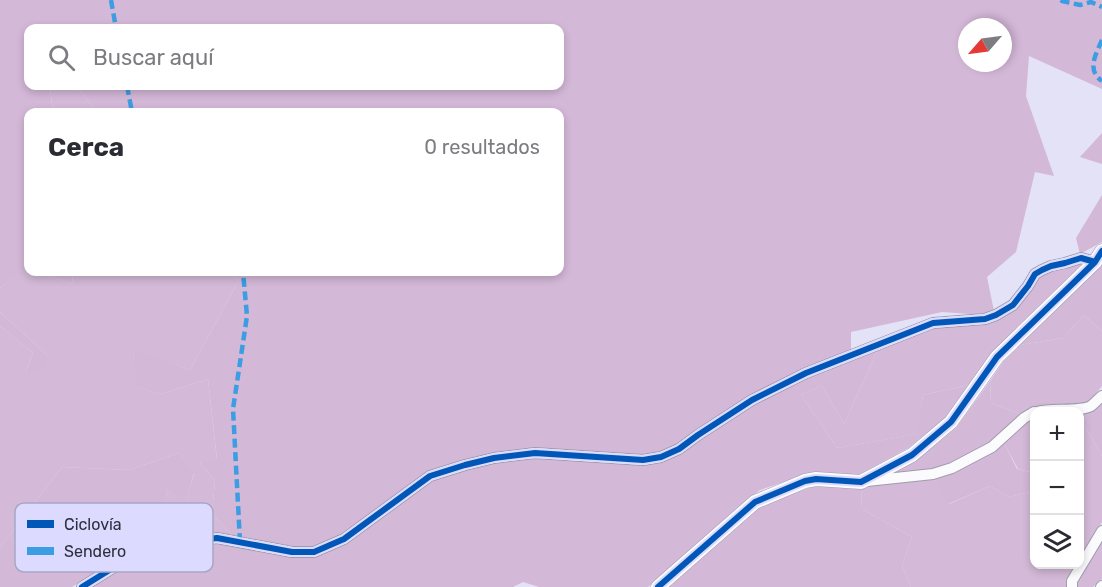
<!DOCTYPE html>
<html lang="es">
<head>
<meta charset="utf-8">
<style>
	:root { --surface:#fff; --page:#f7f7f7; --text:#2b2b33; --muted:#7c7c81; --line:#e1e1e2 }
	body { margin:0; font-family:Rubik,sans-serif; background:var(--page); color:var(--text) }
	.controls { position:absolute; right:18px; bottom:18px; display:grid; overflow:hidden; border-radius:12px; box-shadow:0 3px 9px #0003 }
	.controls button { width:54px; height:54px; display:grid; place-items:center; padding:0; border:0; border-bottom:2px solid var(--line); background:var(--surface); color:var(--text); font:30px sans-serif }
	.compass { position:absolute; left:958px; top:18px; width:54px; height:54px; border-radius:50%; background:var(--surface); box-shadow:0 3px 9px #0003; rotate:242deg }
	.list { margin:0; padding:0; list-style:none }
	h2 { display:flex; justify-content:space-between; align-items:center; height:78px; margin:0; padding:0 24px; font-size:26px }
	h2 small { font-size:20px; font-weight:400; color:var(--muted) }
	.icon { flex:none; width:33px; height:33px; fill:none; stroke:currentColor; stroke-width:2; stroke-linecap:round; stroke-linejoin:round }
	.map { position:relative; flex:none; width:1102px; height:587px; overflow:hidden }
	.search { position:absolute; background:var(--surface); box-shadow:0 3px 9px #0003; left:24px; top:24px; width:540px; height:66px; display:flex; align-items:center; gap:15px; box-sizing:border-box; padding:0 21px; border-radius:12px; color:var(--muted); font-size:22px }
	.panel { position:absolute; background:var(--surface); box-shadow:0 3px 9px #0003; left:24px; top:108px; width:540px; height:168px; border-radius:12px }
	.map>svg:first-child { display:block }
</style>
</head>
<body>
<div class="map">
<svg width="1102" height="587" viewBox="0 0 1102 587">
	<rect width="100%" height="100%" fill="#e3e2f6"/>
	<path fill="#d4bad8" d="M 56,86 L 76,86 L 98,112 L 53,112 L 50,87 Z
		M 1080,263 L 1083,263 L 992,352 L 969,385 L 923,395 L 918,434 L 837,448 L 801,395 L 822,385 L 844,424 L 877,351 L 935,328 L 986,323 L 1038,277 L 1052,270 Z
		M 27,267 L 28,272 L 40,272 L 73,284 L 72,272 L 230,272 L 239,280 L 190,370 L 133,350 L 136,387 L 161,394 L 208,379 L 217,460 L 200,463 L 215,480 L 212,514 L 234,537 L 218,534 L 165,508 L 167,489 L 186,501 L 194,474 L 179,453 L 129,470 L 62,467 L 0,548 L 0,326 L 33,353 L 26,372 L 48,356 L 0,312 L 0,288 Z
		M 1084,315 L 1102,331 L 1102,386 L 1094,396 L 1087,403 L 1045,405 L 1033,408 L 1020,414 L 991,403 L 990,381 L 1003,362 L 1020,345 L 1063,338 Z
		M 1034,417 L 1034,473 L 1018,469 L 1004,443 L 1026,422 Z
		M 1080,417 L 1102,456 L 1102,522 L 1080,559 Z
		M 933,478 L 949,504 L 990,486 L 1009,497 L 1034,491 L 1034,564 L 1076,565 L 1067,579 L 1068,587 L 911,587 L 902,566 L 912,537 L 862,509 L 861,489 L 870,485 Z
		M 1102,540 L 1102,579 L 1093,587 L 1077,587 L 1077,582 Z"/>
	<path fill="#d4b8d8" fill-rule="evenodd" d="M 0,0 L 1102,0 L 1102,89 L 1029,56 L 1026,96 L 1054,176 L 1035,172 L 1016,252 L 987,277 L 994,311 L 983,315 L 942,312 L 851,332 L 851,350 L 667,451 L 643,455 L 534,448 L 492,454 L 464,461 L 342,535 L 313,548 L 302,549 L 234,537 L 212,514 L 215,480 L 200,463 L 217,459 L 208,379 L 161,394 L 135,387 L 133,349 L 190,370 L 239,280 L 230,272 L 560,272 L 560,112 L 98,112 L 76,86 L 560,86 L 560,28 L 28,28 L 28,86 L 56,86 L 50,88 L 53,112 L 28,112 L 28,267 L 0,288 ZM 967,27 L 1003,27 L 1003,63 L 967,63 Z
		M 1102,133 L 1102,164 L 1080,157 Z
		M 1102,195 L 1102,242 L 1080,254 L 1076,238 Z
		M 1102,265 L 1102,331 L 1084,315 L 1063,338 L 1020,345 Z
		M 40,272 L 72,272 L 73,284 Z
		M 0,312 L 48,356 L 45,370 L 26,372 L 33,353 L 0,326 Z
		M 877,351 L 844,424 L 822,385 L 801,395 L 837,448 L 917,434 L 923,395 L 969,385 L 946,417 L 908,448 L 858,475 L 813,472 L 760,490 L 752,496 L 648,587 L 539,587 L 523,582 L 513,587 L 90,587 C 102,580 114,572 126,565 C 152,551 184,544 215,543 C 223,543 233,546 242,548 C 281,555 308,566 344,544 L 433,480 L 464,470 L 509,460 L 535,457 L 662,462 L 671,459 L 682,454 L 701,438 L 754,405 L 808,378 Z
		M 990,381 L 991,403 L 1020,414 L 989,443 L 950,464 L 931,469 L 890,474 L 916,461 L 956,428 Z
		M 1102,402 L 1102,456 L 1080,417 L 1080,414 L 1091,412 Z
		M 1004,443 L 1017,469 L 1034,473 L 1034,491 L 1009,497 L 990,486 L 948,504 L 933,478 Z
		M 179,453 L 194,473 L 186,502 L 167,489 L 165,508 L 218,534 L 181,537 L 121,557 L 72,587 L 0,587 L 0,548 L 62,467 L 129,470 Z
		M 815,486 L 861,489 L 862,509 L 912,537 L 902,566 L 911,587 L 669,587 L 758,508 L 767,503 Z"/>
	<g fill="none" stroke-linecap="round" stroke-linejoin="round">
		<defs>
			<path id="minor" d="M 1037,412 C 1050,408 1081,412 1091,406 C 1095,403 1098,399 1102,396
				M 867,481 L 933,474 L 952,468 L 992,447 L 1024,418 L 1034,412
				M 82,587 L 124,561 L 137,555 L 165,545 L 182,542 L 217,538 L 292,552 L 314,552 L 344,539 L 430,476 L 465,465 L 494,458 L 535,453 L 643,460 L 661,457 L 679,449 L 698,435 L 752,400 L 806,373 L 933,323 L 985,319 L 996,315 L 1013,305 L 1028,286 L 1035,274 L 1042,270 L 1051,266 L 1065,263 L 1081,258 L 1095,262
				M 1072,587 L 1072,581 L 1102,531
				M 1101,587 L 1102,586"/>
			<path id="tertiary" d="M 658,587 L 755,502 L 805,481 L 816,479 L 861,482 L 912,455 L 951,422 L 997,357 L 1095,262 L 1102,251"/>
		</defs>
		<use href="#minor" stroke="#9e9dac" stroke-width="12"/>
		<use href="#tertiary" stroke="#9e9dac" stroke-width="15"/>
		<use href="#minor" stroke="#fbfbfe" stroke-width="10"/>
		<use href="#tertiary" stroke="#fbfbfe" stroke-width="14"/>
		<path stroke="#3d9de2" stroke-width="4.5" stroke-dasharray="9 4.5" stroke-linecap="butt" d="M 111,0 L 116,28
			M 1061,0 L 1062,1 L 1080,5 L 1091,2 L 1102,7
			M 1102,40 C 1096,54 1086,70 1102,81
			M 127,86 L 132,112
			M 240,542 L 233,409 L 247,316 L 243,272"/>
		<defs>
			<path id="cycleway" d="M 82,587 L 124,561 L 137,555 L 165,545 L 182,542 L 217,538 L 292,552 L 314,552 L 344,539 L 430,476 L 465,465 L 494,458 L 535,453 L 643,460 L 661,457 L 679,449 L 698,435 L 752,400 L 806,373 L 933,323 L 985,319 L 996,315 L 1013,305 L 1028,286 L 1035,274 L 1042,270 L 1051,266 L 1065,263 L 1081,258 L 1095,262
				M 658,587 L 755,502 L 805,481 L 816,479 L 861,482 L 912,455 L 951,422 L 997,357 L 1095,262 L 1102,251"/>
		</defs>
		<use href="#cycleway" stroke="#dcdafe" stroke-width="10"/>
		<use href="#cycleway" stroke="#0057b8" stroke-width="6"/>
	</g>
	<rect x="15" y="503" width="198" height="69" rx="9" fill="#dcdafe" stroke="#a8a6c4" stroke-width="1.5"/>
	<rect x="27" y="520" width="27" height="8" fill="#0057b8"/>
	<rect x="27" y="547" width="27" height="8" fill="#3d9de2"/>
	<g font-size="16" fill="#2f2e3c">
		<text x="64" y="530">Ciclovía</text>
		<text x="64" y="557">Sendero</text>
	</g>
</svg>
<div class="controls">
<button>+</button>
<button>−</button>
<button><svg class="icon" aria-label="layers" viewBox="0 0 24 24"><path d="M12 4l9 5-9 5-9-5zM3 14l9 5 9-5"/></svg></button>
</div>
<svg class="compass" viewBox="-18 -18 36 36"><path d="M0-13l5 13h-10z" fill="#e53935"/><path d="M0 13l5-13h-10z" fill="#7c7c81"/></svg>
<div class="search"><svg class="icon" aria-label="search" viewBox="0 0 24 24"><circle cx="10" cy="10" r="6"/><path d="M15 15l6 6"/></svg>Buscar aquí</div>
<section class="panel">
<h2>Cerca<small>0 resultados</small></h2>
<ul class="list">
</ul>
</section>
</div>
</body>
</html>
